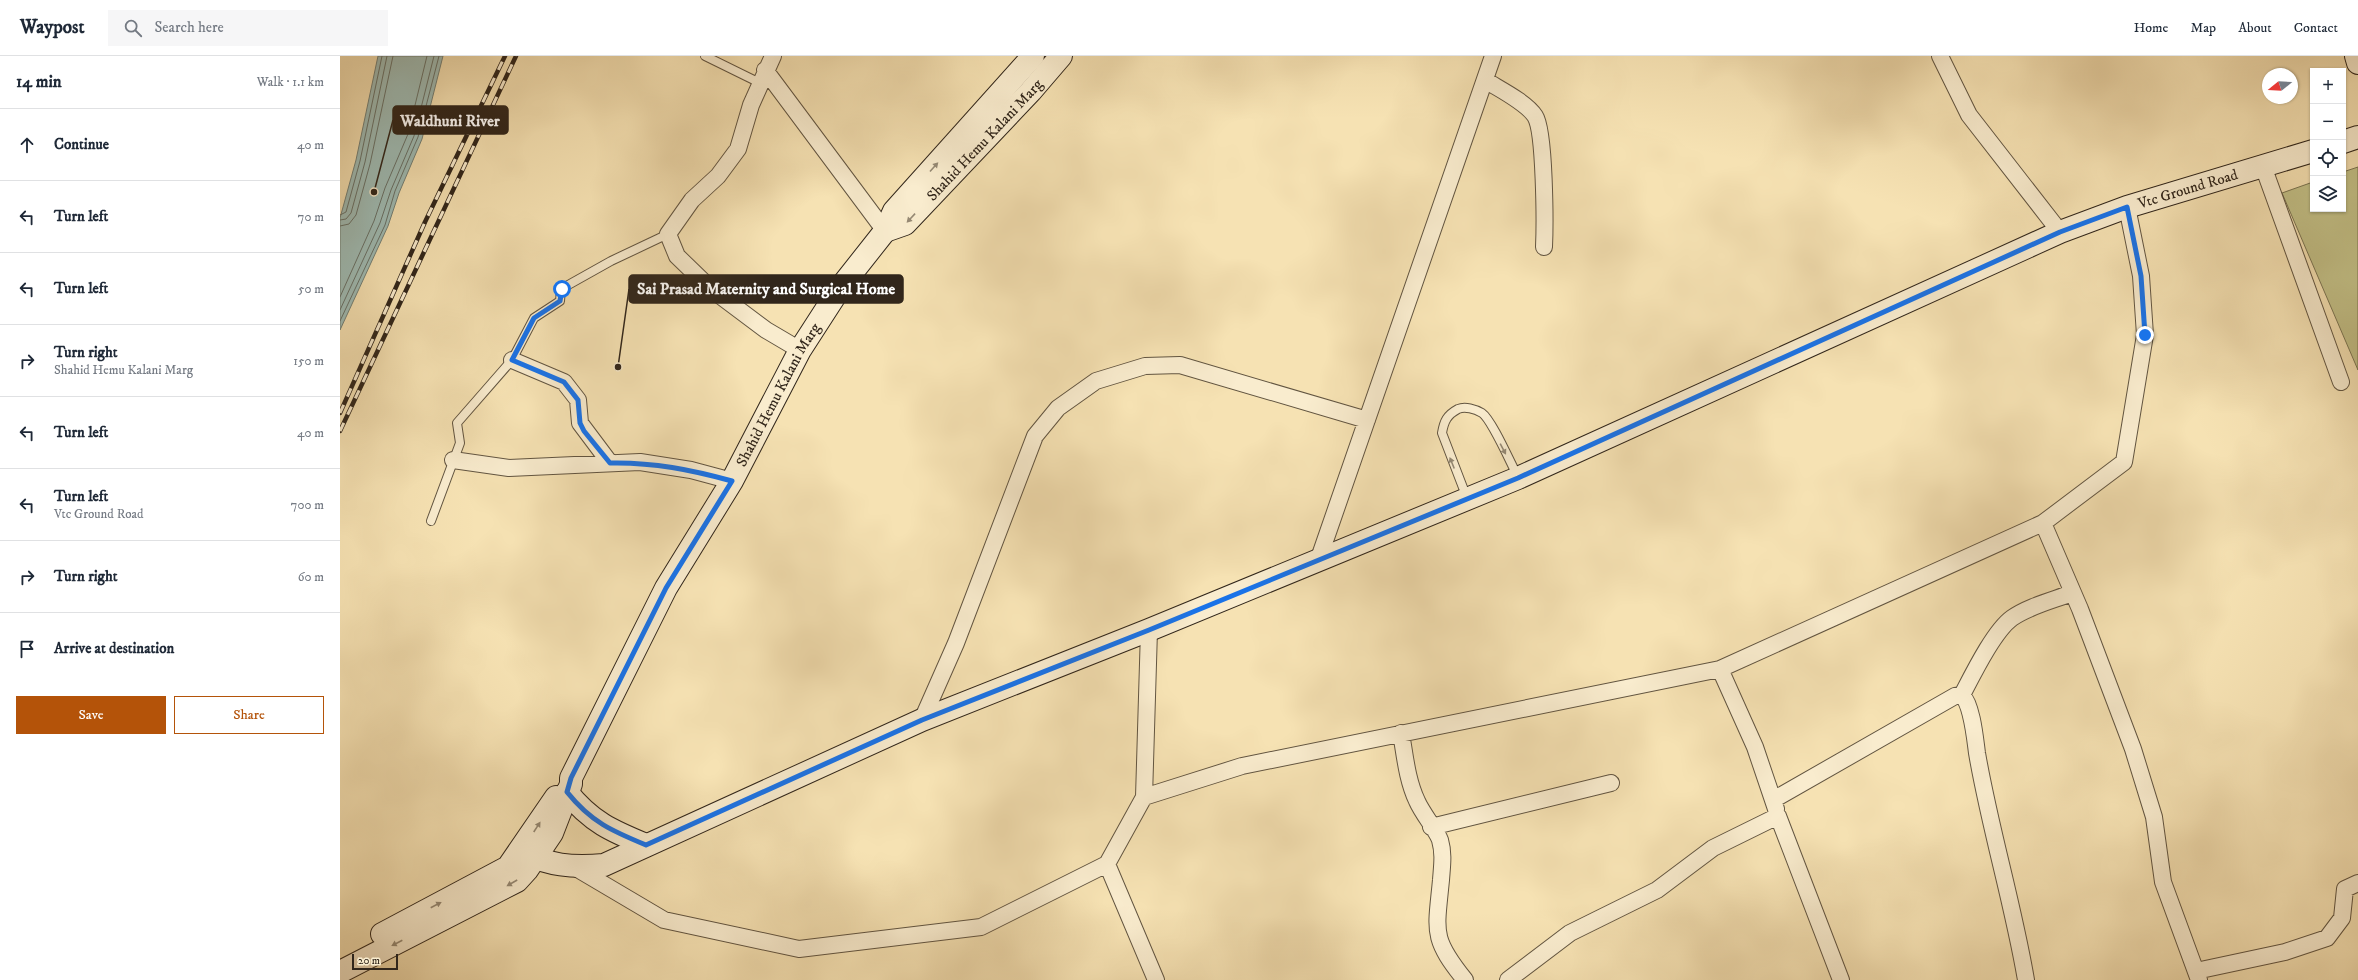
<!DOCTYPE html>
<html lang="en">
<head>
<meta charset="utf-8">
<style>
	:root { --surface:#fff; --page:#f6f6f7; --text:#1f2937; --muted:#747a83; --line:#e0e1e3; --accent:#b45309 }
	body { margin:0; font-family:"IM FELL DW Pica",serif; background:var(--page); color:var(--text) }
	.controls { position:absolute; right:12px; top:12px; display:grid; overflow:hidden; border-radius:0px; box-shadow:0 1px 3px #0004 }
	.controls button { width:36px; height:36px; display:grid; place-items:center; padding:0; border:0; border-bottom:1px solid var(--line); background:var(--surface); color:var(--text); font:20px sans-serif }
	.compass { position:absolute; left:1922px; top:12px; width:36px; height:36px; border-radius:50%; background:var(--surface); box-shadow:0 1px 3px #0004; rotate:252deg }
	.scale { position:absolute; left:12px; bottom:10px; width:46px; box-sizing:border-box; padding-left:4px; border:2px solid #31261b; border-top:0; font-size:11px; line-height:14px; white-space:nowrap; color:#31261b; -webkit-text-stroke:3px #f9ecce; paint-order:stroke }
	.stop { position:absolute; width:12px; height:12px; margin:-9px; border:3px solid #1a73e8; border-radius:50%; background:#fff }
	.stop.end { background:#1a73e8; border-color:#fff; box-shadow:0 1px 4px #0008 }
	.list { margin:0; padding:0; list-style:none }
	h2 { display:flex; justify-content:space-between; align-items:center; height:52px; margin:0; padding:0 16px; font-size:17px }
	h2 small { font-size:13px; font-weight:400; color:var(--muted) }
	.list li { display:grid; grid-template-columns:26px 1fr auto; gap:12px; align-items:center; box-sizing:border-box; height:72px; padding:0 16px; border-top:1px solid var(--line) }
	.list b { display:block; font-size:15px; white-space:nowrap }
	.list p { margin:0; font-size:13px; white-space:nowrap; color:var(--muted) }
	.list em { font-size:13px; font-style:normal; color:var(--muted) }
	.actions { display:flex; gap:8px; padding:12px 16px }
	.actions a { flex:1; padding:9px 0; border:1px solid var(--accent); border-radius:0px; text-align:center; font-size:14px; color:var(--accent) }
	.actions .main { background:var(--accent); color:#fff }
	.icon { flex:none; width:22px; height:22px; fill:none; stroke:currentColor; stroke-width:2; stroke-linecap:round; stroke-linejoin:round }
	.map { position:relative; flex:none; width:2018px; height:924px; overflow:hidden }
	header { display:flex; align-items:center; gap:24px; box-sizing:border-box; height:56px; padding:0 20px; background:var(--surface); border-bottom:1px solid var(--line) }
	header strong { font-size:19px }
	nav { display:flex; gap:22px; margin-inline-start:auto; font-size:14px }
	.search { width:280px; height:36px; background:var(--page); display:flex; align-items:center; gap:10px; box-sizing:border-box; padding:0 14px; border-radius:0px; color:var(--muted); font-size:15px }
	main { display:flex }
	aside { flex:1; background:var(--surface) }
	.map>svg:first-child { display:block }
</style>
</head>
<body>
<header>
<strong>Waypost</strong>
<div class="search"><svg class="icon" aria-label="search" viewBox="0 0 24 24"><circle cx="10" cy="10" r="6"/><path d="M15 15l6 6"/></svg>Search here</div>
<nav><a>Home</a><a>Map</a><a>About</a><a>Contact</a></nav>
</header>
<main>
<aside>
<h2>14 min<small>Walk · 1.1 km</small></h2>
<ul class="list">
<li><svg class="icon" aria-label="ahead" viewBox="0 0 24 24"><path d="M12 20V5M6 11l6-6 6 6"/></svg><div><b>Continue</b></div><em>40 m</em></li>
<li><svg class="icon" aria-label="left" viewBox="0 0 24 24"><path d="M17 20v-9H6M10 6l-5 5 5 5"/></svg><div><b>Turn left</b></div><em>70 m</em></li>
<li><svg class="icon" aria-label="left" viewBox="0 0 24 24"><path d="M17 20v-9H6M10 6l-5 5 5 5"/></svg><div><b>Turn left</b></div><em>50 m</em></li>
<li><svg class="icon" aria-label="right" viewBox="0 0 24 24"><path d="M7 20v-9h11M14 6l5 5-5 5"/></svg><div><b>Turn right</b><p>Shahid Hemu Kalani Marg</p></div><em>150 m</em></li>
<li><svg class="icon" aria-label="left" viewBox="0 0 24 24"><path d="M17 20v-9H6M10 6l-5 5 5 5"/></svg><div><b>Turn left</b></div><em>40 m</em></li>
<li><svg class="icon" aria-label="left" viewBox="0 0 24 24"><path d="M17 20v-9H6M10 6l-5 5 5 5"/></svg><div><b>Turn left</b><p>Vtc Ground Road</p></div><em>700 m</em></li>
<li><svg class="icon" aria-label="right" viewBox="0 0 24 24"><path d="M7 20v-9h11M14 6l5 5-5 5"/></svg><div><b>Turn right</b></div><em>60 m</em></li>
<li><svg class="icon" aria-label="arrive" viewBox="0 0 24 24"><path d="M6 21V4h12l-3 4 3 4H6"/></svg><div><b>Arrive at destination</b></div></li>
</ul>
<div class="actions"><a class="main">Save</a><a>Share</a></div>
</aside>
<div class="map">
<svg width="2018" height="924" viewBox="0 0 2018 924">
	<rect width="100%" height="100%" fill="#f6e2b3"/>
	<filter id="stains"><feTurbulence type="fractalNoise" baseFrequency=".005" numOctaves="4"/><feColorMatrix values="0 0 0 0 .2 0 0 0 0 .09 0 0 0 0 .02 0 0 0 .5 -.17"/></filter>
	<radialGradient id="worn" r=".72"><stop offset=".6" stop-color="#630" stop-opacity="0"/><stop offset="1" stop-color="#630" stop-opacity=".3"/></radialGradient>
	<path fill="#c3c188" stroke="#7a7452" d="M 2018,111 L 2018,314 L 1942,137 L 1973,126 L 1973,153 L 2003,153 L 2003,116 Z"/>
	<path fill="#9fbcb5" stroke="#738077" d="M 38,0 L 103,0 L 82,83 L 59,137 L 48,170 L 0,274 L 0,162 L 16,104 Z"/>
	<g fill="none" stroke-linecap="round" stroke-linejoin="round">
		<path stroke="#687168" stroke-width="1" d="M 0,159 L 6,156 L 20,105 L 42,0
			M 0,164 L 6,163 L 11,157 L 25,106 L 47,0
			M 0,170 L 9,168 L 16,159 L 30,108 L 53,0
			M 0,241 L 34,165 L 45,132 L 68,78 L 87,0
			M 0,254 L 40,167 L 51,134 L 74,80 L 94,0
			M 0,265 L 45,169 L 55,135 L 78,81 L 99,0"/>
		<defs>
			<path id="lane" d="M 365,0 L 420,27
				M 1127,442 L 1102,377 C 1104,365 1107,359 1118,353 C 1125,350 1135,353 1142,357 C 1152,364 1171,408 1178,421
				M 91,465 L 120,387 L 117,367 L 172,304 L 194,262 L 220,245 L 221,233 L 271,205 L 328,178"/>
			<path id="street" d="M 433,0 L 411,49 L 398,93 L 378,120 L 352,144 L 328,178 L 337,200 L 370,232 L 426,274 L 460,294
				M 1600,0 L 1629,59 L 1720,176
				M 425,14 L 545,175
				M 1145,24 C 1159,33 1186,46 1195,60 C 1205,75 1205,169 1204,191
				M 1923,110 L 2001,326
				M 172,304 L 224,326 L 238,344 L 240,367 L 270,407
				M 113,404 L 169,412 L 300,406 L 351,414 L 392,425
				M 1703,467 L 1740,553 L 1793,693 L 1814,761 L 1823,826 L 1859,924
				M 978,505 L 1153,0
				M 1380,613 L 1415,691 L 1436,753
				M 1622,639 C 1633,618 1654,575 1672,562 C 1689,550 1714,544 1732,537
				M 582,664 L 616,587 L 695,380 L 718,352 L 756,325 L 805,310 L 840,309 L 1027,364
				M 1061,677 C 1065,700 1067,724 1077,745 C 1082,757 1097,775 1100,784 C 1104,798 1102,810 1101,824 C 1096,876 1091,882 1125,924
				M 804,741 L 809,574
				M 1433,744 L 1615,640 L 1622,639 C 1632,649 1635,682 1637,697 C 1650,773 1673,847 1686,924
				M 1091,771 L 1271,727
				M 767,808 L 816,924
				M 236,812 L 324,864 L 459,893 L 641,871 L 767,808 L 804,741 L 902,710 L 1380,613 L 1703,467 L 1784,406 L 1805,279 L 1801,220 L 1787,151
				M 1856,915 L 1945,896 L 1987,882 L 2002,862 L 2005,833 L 2018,827
				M 1168,924 L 1230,877 L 1317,834 L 1373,792 L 1438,760 L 1501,924"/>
			<g id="secondary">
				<path d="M 2016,0 L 2018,7"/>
				<path d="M 2003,86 L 2018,81"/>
				<path id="s1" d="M 545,175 L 565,168 L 691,35 L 721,0"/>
				<path d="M 227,736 C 251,766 272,775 306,789"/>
				<path id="s2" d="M 179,796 C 212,809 229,812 264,809 L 582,664 L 809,574 L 1178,422 L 1720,176 L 1787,151 L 1973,95"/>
				<path d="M 42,878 L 168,811 L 216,741"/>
				<path id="s3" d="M 0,916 L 177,825 L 187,814 L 212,777 L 231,728 L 231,722 L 326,532 L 392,425 L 460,294 L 500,232 L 545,175 L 554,155 L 693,0"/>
			</g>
		</defs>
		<use href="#lane" stroke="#625541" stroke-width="10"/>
		<use href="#street" stroke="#625541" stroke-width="18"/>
		<use href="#secondary" stroke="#31261b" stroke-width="24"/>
		<use href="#lane" stroke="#f9ecce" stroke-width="8"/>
		<use href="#street" stroke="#f9ecce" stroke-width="16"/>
		<use href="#secondary" stroke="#f9ecce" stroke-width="22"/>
		<defs>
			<path id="rail" d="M 0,357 L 85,166 L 165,0
				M 0,375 L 176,0"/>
		</defs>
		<use href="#rail" stroke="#31261b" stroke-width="4.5"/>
		<use href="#rail" stroke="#f9ecce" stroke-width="3" stroke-dasharray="9" stroke-linecap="butt"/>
	</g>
	<defs><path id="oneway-solid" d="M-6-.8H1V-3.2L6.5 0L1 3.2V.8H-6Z"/></defs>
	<g fill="#958974">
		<use href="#oneway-solid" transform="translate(594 111) rotate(-48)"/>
		<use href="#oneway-solid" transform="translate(571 162) rotate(133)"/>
		<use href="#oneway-solid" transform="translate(1163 393) rotate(62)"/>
		<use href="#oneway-solid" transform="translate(1112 407) rotate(-112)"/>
		<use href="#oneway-solid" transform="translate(197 771) rotate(-57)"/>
		<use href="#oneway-solid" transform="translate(172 827) rotate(150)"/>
		<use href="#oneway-solid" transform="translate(96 849) rotate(-28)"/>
		<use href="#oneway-solid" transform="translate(57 887) rotate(153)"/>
	</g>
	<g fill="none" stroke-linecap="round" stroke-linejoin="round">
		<path stroke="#1a73e8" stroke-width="5" d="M 222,233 L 220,245 L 194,262 L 172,304 L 224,326 L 238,344 L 240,367 L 244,375 L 270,407 C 313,406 352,414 392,425 L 326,532 L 231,722 L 227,736 C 251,766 272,775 306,789 L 582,664 L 809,574 L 1178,422 L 1720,176 L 1787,151 L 1801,220 L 1805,279"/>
	</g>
	<g text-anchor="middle" stroke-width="3" stroke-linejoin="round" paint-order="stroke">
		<g font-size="15" fill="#31261b" stroke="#f9ecce">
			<text dy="5" stroke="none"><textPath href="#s1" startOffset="137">Shahid Hemu Kalani Marg</textPath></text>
			<text dy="5" stroke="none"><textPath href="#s2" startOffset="1810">Vtc Ground Road</textPath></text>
			<text dy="5" stroke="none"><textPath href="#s3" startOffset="753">Shahid Hemu Kalani Marg</textPath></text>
		</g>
	</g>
	<path fill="none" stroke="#31261b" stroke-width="1.5" d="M34 136L53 64M278 311L289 233"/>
	<g fill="#31261b" stroke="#f9ecce" stroke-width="1.5">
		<circle cx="34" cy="136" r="4"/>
		<circle cx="278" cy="311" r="4"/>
	</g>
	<g fill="#31261b" stroke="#31261b" stroke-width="1.5">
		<rect x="53" y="50" width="115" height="28" rx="4"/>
		<rect x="289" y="219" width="274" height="28" rx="4"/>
	</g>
	<g font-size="16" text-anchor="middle" font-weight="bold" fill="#fff">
		<text x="110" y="70">Waldhuni River</text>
		<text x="426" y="238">Sai Prasad Maternity and Surgical Home</text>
	</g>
	<rect width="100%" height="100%" filter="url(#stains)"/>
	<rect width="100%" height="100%" fill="url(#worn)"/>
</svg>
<div class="controls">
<button>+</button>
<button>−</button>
<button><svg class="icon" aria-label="locate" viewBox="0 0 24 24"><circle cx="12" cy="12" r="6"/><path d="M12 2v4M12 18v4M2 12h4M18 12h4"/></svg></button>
<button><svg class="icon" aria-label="layers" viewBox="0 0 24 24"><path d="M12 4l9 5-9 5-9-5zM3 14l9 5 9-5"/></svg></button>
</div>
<svg class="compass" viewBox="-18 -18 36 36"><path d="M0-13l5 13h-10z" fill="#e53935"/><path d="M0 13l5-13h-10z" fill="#747a83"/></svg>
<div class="scale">20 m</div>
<div class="stop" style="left:222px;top:233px"></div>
<div class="stop end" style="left:1805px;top:279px"></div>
</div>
</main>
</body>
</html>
